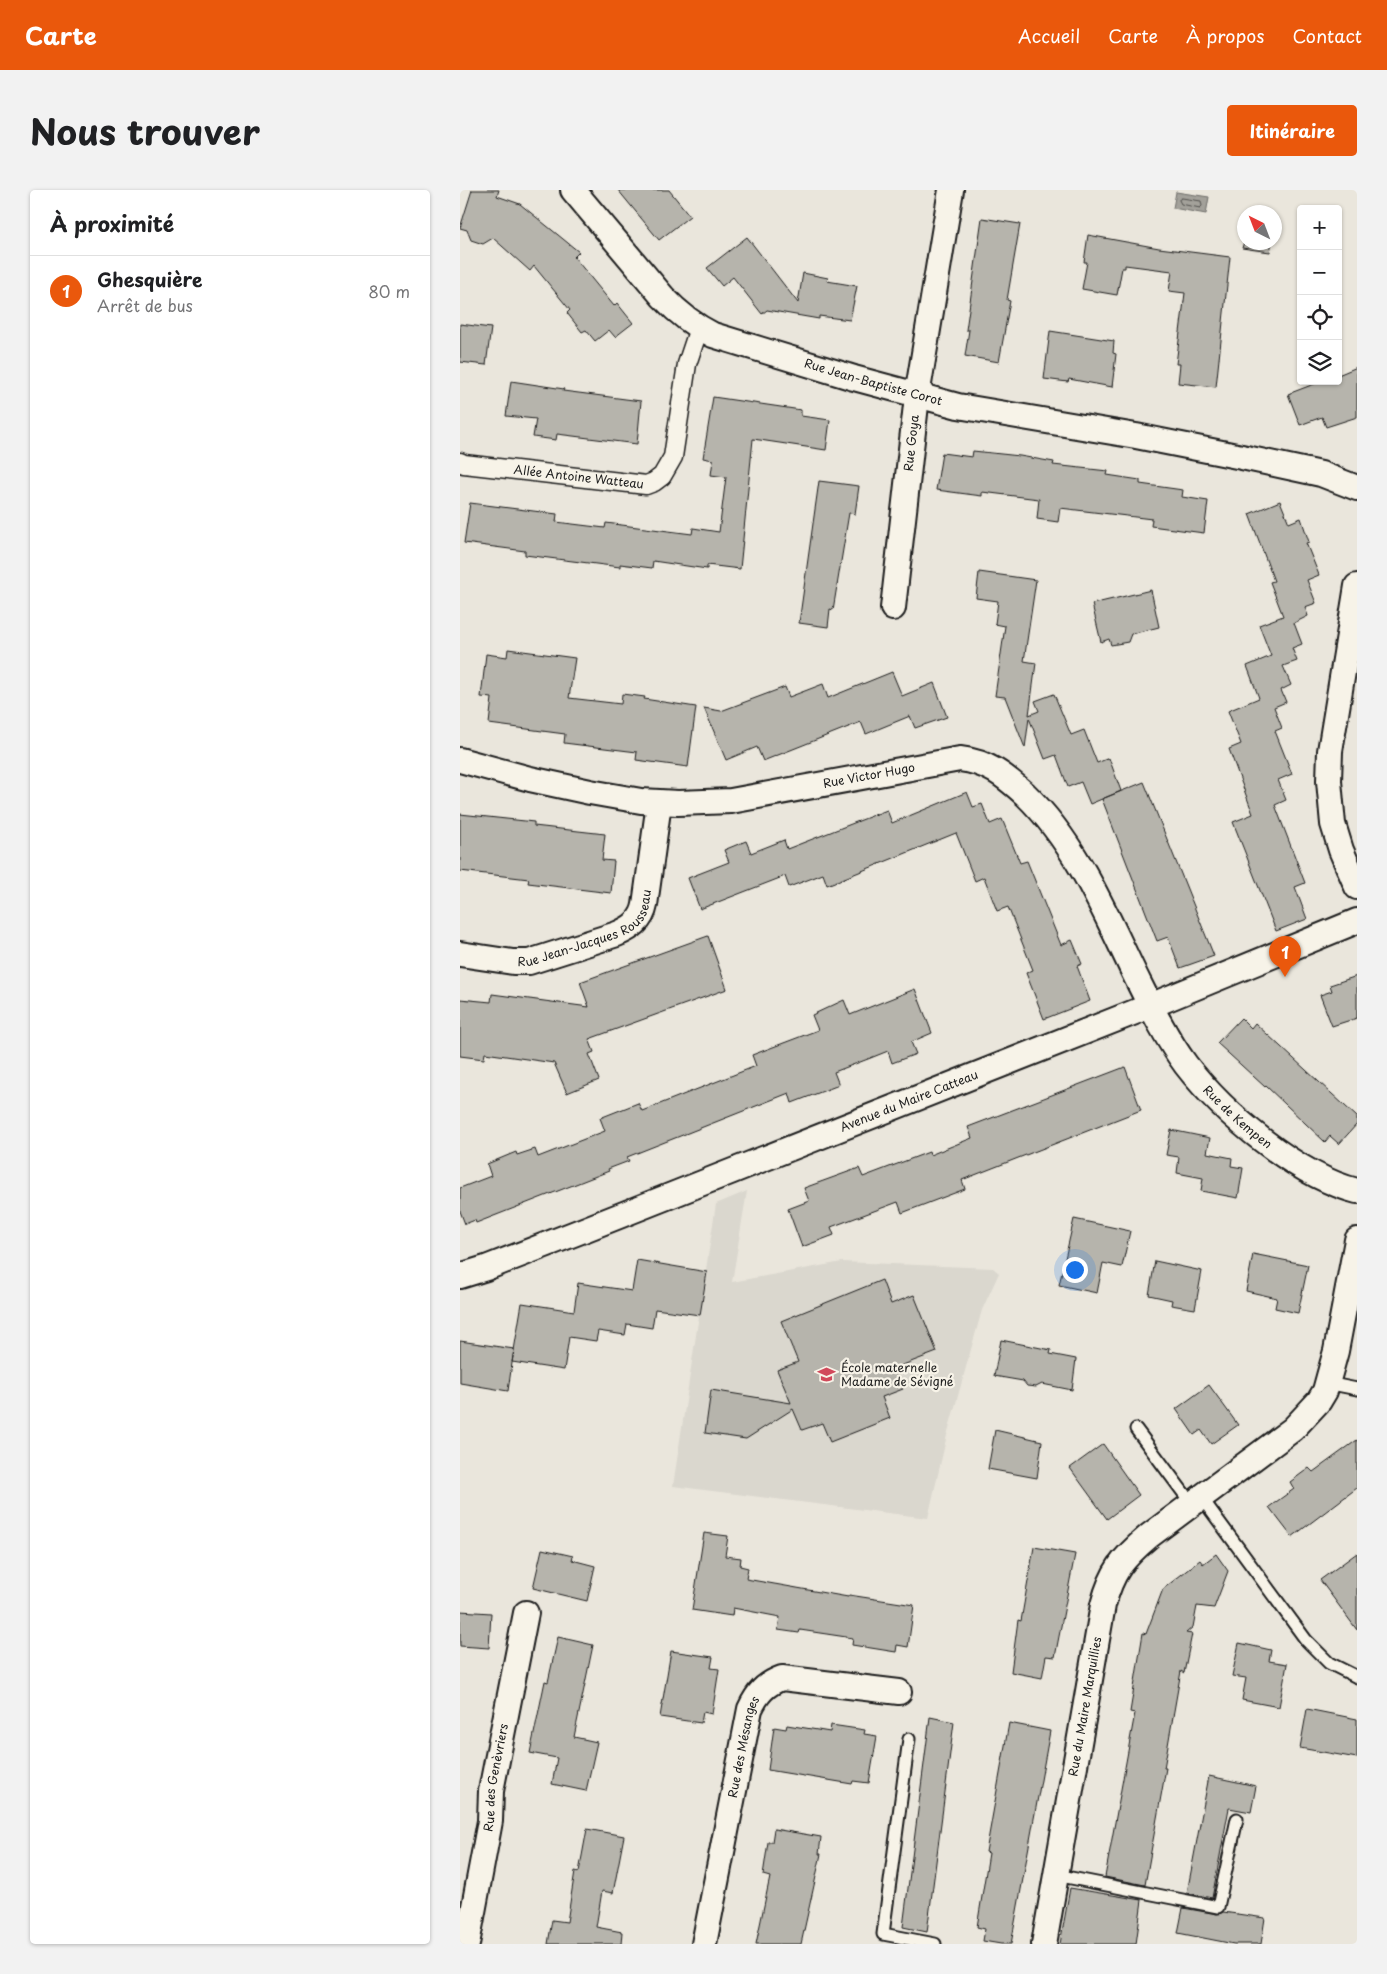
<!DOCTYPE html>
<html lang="fr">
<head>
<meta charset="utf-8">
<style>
	:root { --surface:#fff; --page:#f2f2f2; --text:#202124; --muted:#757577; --line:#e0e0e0; --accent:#ea580c }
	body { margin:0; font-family:"Playpen Sans",sans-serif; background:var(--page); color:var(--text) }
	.controls { position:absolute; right:15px; top:15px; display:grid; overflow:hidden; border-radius:5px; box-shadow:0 1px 4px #0004 }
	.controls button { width:45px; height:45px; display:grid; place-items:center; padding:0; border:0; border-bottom:1px solid var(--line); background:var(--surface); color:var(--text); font:25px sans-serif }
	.compass { position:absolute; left:777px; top:15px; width:45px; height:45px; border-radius:50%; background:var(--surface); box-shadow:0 1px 4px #0004; rotate:318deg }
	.you { position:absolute; left:614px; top:1079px; width:18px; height:18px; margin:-12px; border:4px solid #fff; border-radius:50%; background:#1a73e8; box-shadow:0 0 0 8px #1a73e833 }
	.badge { display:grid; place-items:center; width:32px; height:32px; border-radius:50%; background:var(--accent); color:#fff; font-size:16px; font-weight:700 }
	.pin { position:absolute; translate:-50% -41px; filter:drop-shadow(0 1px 2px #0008) }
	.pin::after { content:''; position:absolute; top:26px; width:18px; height:15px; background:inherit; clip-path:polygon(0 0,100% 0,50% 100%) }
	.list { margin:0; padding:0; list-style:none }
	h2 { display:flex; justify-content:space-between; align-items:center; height:65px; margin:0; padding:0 20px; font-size:21px }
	h2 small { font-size:16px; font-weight:400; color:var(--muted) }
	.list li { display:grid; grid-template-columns:32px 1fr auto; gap:15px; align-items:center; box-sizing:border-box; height:70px; padding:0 20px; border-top:1px solid var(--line) }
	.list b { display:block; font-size:19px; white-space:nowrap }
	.list p { margin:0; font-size:16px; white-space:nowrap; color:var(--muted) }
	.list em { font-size:16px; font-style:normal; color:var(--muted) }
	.icon { flex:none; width:28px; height:28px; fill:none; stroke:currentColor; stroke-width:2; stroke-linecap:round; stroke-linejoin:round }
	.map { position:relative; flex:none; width:897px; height:1754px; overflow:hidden; border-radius:5px }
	header { display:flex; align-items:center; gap:30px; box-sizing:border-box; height:70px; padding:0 25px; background:var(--accent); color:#fff }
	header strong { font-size:24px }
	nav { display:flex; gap:28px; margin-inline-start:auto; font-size:18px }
	.intro { display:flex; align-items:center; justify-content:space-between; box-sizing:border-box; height:120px; padding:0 30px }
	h1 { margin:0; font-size:35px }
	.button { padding:12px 22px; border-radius:5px; background:var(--accent); color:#fff; font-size:18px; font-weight:700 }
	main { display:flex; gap:30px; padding:0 30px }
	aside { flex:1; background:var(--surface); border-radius:5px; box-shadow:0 1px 4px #0004 }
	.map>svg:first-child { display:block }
</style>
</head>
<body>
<header>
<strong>Carte</strong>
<nav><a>Accueil</a><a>Carte</a><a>À propos</a><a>Contact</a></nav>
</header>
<div class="intro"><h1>Nous trouver</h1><a class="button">Itinéraire</a></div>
<main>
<aside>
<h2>À proximité<small></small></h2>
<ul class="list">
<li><span class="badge">1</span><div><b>Ghesquière</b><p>Arrêt de bus</p></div><em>80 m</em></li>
</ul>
</aside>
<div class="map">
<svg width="897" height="1754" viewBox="0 0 897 1754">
	<rect width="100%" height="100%" fill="#eae6dc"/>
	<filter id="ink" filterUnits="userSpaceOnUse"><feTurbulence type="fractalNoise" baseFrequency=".02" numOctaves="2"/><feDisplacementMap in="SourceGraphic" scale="10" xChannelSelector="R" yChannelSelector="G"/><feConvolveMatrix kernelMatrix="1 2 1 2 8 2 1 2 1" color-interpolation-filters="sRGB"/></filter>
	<g filter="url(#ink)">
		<path fill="#dad7ce" d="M 287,1001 L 272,1092 L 382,1072 L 533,1078 L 539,1083 L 522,1120 L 487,1245 L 468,1328 L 213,1296 L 256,1014 Z"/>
		<path fill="#a3a19a" stroke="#6d6c68" d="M 716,2 L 749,7 L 746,24 L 713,18 Z"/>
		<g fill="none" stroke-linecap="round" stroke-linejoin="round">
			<path stroke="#52514e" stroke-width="1" d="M 722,8 L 741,11 L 742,16 L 740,18 L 721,14 L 719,10 Z"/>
		</g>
		<path fill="#b6b4ac" stroke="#1c1c1c" d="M 12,0 L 39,0 L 37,6 L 60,14 L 119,62 L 114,67 L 154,116 L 157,113 L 173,133 L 155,147 L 149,140 L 135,151 L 126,140 L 122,142 L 107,123 L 110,120 L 74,76 L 70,81 L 33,48 L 23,54 L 11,50 L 7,40 L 0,38 Z
			M 158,0 L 209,0 L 230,26 L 199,50 Z
			M 522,28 L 560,34 L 547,110 L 550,111 L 539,172 L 505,166 L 509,140 L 506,140 Z
			M 628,45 L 699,58 L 770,67 L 756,197 L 718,193 L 720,174 L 716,174 L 725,103 L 709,101 L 712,81 L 665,75 L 665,78 L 662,78 L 657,105 L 622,99 L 627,72 L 624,72 Z
			M 287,47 L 338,113 L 343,83 L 368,88 L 367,91 L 397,96 L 390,130 L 359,126 L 359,129 L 307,120 L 302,124 L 273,87 L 262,96 L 247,78 Z
			M 784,52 L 812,52 L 810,62 L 782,58 Z
			M 0,134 L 31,138 L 26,175 L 0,172 Z
			M 590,141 L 654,151 L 653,163 L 656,164 L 652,197 L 609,189 L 608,192 L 584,189 Z
			M 897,177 L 897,227 L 866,237 L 862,227 L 840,235 L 828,204 L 862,191 L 878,191 L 878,185 Z
			M 51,191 L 104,199 L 103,201 L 181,211 L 177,254 L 97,244 L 96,250 L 73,247 L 76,229 L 46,226 Z
			M 253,207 L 341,220 L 341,226 L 370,230 L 366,260 L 293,249 L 280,379 L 247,375 L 247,379 L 193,371 L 192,378 L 160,374 L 160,377 L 65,365 L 65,361 L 4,353 L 10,313 L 97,324 L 96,332 L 145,338 L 146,333 L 232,344 L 233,338 L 259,342 L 266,287 L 251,285 L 253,270 L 243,268 Z
			M 513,261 L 560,266 L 594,272 L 593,275 L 648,281 L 647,285 L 680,290 L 680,294 L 723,300 L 722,307 L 748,311 L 744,343 L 691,336 L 692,329 L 600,318 L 598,332 L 577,329 L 579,309 L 522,302 L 522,306 L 476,300 L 482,263 L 512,267 Z
			M 359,291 L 399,296 L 395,324 L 389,323 L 373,420 L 370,419 L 368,437 L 339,433 Z
			M 820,311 L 829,333 L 841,328 L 849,352 L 846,353 L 859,385 L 847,390 L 856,413 L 845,417 L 848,426 L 834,433 L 842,454 L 832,458 L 837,471 L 823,476 L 831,495 L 821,500 L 826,512 L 814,517 L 822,538 L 815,541 L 832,584 L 818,590 L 826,610 L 815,615 L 845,693 L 835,697 L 847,729 L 816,741 L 773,632 L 793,624 L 769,559 L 781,554 L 768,521 L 799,508 L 787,476 L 811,466 L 799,435 L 823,426 L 810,392 L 814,391 L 789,324 Z
			M 519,382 L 576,390 L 564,471 L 576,473 L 569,525 L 579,521 L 575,511 L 594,504 L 611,545 L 624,540 L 637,573 L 649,568 L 661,601 L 630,614 L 621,592 L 608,597 L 596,565 L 585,569 L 569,528 L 565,558 L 545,507 L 535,506 L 545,436 L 535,434 L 538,411 L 516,408 Z
			M 691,400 L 699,437 L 671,444 L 668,452 L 651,455 L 649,449 L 641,452 L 632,414 Z
			M 48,459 L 115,468 L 109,508 L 161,514 L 162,504 L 185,507 L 184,509 L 236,517 L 228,577 L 176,570 L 177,562 L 104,553 L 105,544 L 29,534 L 32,508 L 21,507 L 26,464 L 47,467 Z
			M 432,482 L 442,506 L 474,493 L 487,527 L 455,538 L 450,526 L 406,544 L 401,532 L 303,571 L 297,557 L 266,570 L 244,518 L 261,521 L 325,497 L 329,507 L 363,494 L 368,508 Z
			M 684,592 L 754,766 L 720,778 L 708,747 L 697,751 L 642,609 Z
			M 507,602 L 513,617 L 522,614 L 530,634 L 542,629 L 560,673 L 567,671 L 601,755 L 612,750 L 622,774 L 617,776 L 630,811 L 584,829 L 566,783 L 573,780 L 548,717 L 537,721 L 524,687 L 515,691 L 496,643 L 367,695 L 363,684 L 329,697 L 325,686 L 240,719 L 228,688 L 269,672 L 264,660 L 286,651 L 291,663 L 324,650 L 327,659 L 427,620 L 432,633 Z
			M 0,624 L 74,632 L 74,636 L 145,644 L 142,670 L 154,671 L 151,703 L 68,693 L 69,689 L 0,681 Z
			M 248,746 L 267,799 L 129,849 L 134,862 L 129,864 L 139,890 L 107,903 L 94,873 L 25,863 L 24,869 L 0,866 L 0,809 L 31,812 L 32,804 L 129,817 L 120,792 Z
			M 897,786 L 897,828 L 872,836 L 860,805 L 872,801 L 870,795 Z
			M 455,799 L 472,843 L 451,852 L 456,864 L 432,873 L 428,861 L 408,869 L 374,882 L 379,895 L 332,913 L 329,903 L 167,967 L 169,971 L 148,979 L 149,981 L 16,1033 L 15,1030 L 5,1034 L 0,1021 L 0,998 L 31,986 L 27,974 L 56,962 L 57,965 L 75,959 L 78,967 L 145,941 L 140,928 L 178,913 L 182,921 L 296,876 L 292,865 L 358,840 L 352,825 L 384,810 L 390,825 Z
			M 781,828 L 791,838 L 795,833 L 897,927 L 897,934 L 879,954 L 870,946 L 865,952 L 806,896 L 805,897 L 757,853 Z
			M 665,877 L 681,920 L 502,990 L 505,999 L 442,1023 L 438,1012 L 371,1037 L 374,1045 L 342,1057 L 328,1019 L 349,1011 L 344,998 L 399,978 L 403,987 L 469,962 L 470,965 L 512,948 L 508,937 Z
			M 711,940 L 750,948 L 747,963 L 772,968 L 771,976 L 783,978 L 778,1008 L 741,1001 L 743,988 L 717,983 L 719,967 L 706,965 Z
			M 614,1029 L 670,1041 L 662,1077 L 643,1073 L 637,1103 L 599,1095 Z
			M 793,1064 L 848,1075 L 838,1123 L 815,1118 L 817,1108 L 786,1101 Z
			M 177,1070 L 247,1082 L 240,1125 L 195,1119 L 192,1138 L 167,1134 L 165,1145 L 138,1141 L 136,1151 L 109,1147 L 104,1180 L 52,1172 L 62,1113 L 114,1121 L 118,1093 L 172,1101 Z
			M 695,1071 L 742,1081 L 735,1119 L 711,1115 L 712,1110 L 689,1105 Z
			M 422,1090 L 431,1114 L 454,1105 L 477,1162 L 435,1178 L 443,1199 L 422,1207 L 430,1228 L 370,1252 L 362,1233 L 342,1240 L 333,1219 L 286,1249 L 245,1243 L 251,1200 L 331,1213 L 317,1180 L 338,1172 L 321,1131 Z
			M 541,1150 L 591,1160 L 590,1164 L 616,1169 L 612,1200 L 582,1194 L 576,1197 L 567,1196 L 563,1191 L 534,1186 Z
			M 0,1151 L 54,1159 L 48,1201 L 0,1193 Z
			M 749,1195 L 778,1235 L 751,1254 L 741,1240 L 734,1245 L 716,1219 Z
			M 535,1240 L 582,1251 L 577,1288 L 528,1279 Z
			M 897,1250 L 897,1298 L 832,1347 L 809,1317 L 834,1299 L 830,1292 L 849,1278 L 853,1282 Z
			M 643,1254 L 679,1305 L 647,1329 L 610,1278 Z
			M 244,1343 L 268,1346 L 265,1366 L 281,1368 L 280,1376 L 288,1378 L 286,1389 L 388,1407 L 389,1405 L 454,1415 L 448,1457 L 437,1455 L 436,1462 L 392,1455 L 393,1448 L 340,1440 L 339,1443 L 318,1440 L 320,1427 L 273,1418 L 272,1426 L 232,1420 Z
			M 574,1357 L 615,1364 L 595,1467 L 586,1466 L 582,1488 L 551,1482 L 558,1430 L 561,1431 Z
			M 82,1359 L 113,1366 L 112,1370 L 135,1376 L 127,1411 L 73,1398 Z
			M 897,1363 L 897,1440 L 860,1390 Z
			M 756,1364 L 768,1381 L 754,1418 L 737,1416 L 733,1437 L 726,1443 L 732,1444 L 724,1483 L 721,1481 L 704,1578 L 706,1578 L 685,1695 L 645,1687 L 675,1523 L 670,1522 L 683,1443 L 686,1444 L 703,1399 L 740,1370 L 743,1374 Z
			M 0,1421 L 31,1423 L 29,1458 L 0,1456 Z
			M 98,1447 L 133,1455 L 114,1547 L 137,1552 L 126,1601 L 92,1594 L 97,1568 L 70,1563 L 85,1491 L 88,1492 Z
			M 779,1453 L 811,1460 L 809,1471 L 827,1474 L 819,1517 L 782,1510 L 786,1488 L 772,1486 Z
			M 211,1461 L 253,1467 L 251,1478 L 259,1479 L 252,1524 L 243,1522 L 241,1533 L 200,1527 Z
			M 847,1519 L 897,1529 L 897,1568 L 840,1558 Z
			M 470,1527 L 494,1532 L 467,1742 L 443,1737 Z
			M 549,1533 L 590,1541 L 551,1754 L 541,1754 L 523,1751 L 525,1739 L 517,1737 L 529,1663 L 526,1662 Z
			M 327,1535 L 370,1542 L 371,1535 L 405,1540 L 404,1544 L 417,1546 L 409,1593 L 393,1591 L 392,1594 L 308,1580 L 314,1537 L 326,1539 Z
			M 749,1586 L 796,1596 L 791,1622 L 769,1618 L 752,1708 L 727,1703 Z
			M 127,1639 L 164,1646 L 153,1703 L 142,1701 L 136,1737 L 162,1742 L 161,1754 L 88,1754 L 92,1730 L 107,1732 L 115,1681 L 119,1682 Z
			M 314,1639 L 361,1647 L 359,1664 L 361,1664 L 341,1754 L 296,1754 L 310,1687 L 303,1685 L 308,1652 L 312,1652 Z
			M 610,1698 L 682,1710 L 676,1754 L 600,1754 Z
			M 723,1718 L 757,1724 L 763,1722 L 805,1728 L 801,1754 L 774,1754 L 718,1743 Z"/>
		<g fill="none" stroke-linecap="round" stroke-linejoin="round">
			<defs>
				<path id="service" d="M 867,1193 L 897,1199
					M 676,1239 L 731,1313
					M 741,1307 L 846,1450 L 869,1473 L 897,1487
					M 449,1549 L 423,1744 L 475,1754
					M 596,1685 L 758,1717 L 777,1629"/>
				<g id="pedestrian">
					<path id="s1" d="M 0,272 L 4,274 L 186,295 L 194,292 L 202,286 L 213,267 L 227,174 L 239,138"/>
				</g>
				<g id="minor">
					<path id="s2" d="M 113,0 L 203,107 C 218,123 233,135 253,145 L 394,188 L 498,216 L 676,246 L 777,266 L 861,284 L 897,298"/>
					<path d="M 897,396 L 870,561 L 869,591 L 873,634 L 881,660 L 897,697"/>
					<path id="s3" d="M 433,418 L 457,206 L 491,0"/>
					<path id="s4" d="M 0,570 L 70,589 L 130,602 L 181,611 L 218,613 L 271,611 L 500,569 C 528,572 545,586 565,604 C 617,654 645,723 676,787 C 691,817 706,848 726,875 C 764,924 837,986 897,1001"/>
					<path id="s5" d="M 0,764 L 53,772 L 69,772 L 157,744 C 171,738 182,731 185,715 L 199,613"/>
					<path id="s6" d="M 0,1086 L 26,1078 L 121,1041 L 690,816 L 897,731"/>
					<path id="s7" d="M 7,1754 L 30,1631 L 31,1601 L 66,1423"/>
					<path id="s8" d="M 244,1754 L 290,1519 C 297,1504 305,1494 322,1488 L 439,1502"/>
					<path id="s9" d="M 584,1754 L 643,1415 C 652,1381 663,1368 689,1346 L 833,1239 L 859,1211 L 865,1201 L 876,1161 L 897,1050"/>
				</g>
			</defs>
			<use href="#service" stroke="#1c1c1c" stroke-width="15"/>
			<use href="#pedestrian" stroke="#1c1c1c" stroke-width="21"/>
			<use href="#minor" stroke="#1c1c1c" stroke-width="28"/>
			<use href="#service" stroke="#f7f3e8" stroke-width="11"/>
			<use href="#pedestrian" stroke="#f7f3e8" stroke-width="18"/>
			<use href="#minor" stroke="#f7f3e8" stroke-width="24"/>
		</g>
	</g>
	<defs>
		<symbol id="school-bare" viewBox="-9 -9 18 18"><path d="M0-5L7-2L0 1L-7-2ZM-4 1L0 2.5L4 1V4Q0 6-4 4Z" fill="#d1495b" stroke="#f7f3e8" stroke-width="2.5" paint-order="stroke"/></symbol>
	</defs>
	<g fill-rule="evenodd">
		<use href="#school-bare" x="354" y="1172" width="25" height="25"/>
	</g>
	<g text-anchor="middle" stroke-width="4.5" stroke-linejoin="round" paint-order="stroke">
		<g font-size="12" fill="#1c1c1c" stroke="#f7f3e8">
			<text dy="4" stroke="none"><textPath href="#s2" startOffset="370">Rue Jean-Baptiste Corot</textPath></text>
			<text dy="4" stroke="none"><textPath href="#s3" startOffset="166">Rue Goya</textPath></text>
			<text dy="4" stroke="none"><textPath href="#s1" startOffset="120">Allée Antoine Watteau</textPath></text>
			<text dy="4" stroke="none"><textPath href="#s4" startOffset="416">Rue Victor Hugo</textPath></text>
			<text dy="4" stroke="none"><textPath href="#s5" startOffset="139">Rue Jean-Jacques Rousseau</textPath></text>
			<text dy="4" stroke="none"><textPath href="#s6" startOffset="482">Avenue du Maire Catteau</textPath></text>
			<text dy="4" stroke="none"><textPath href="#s4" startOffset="974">Rue de Kempen</textPath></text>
			<text dy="4" stroke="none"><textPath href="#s9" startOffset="241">Rue du Maire Marquillies</textPath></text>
			<text dy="4" stroke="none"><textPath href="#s8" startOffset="201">Rue des Mésanges</textPath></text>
			<text dy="4" stroke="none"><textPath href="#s7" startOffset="169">Rue des Genèvriers</textPath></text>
		</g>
		<g font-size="12" fill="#1c1c1c" stroke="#f7f3e8" text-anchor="start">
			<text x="381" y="1182">École maternelle<tspan x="381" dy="14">Madame de Sévigné</tspan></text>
		</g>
	</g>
</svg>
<div class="controls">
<button>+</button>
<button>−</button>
<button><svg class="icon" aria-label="locate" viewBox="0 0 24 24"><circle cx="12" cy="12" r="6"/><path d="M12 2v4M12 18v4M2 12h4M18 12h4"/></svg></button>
<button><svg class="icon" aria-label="layers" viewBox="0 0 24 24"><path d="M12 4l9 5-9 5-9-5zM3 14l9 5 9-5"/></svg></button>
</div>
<svg class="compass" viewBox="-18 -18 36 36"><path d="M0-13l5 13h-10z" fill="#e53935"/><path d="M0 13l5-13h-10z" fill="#757577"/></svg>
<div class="you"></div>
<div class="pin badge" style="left:825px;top:787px">1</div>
</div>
</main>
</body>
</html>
